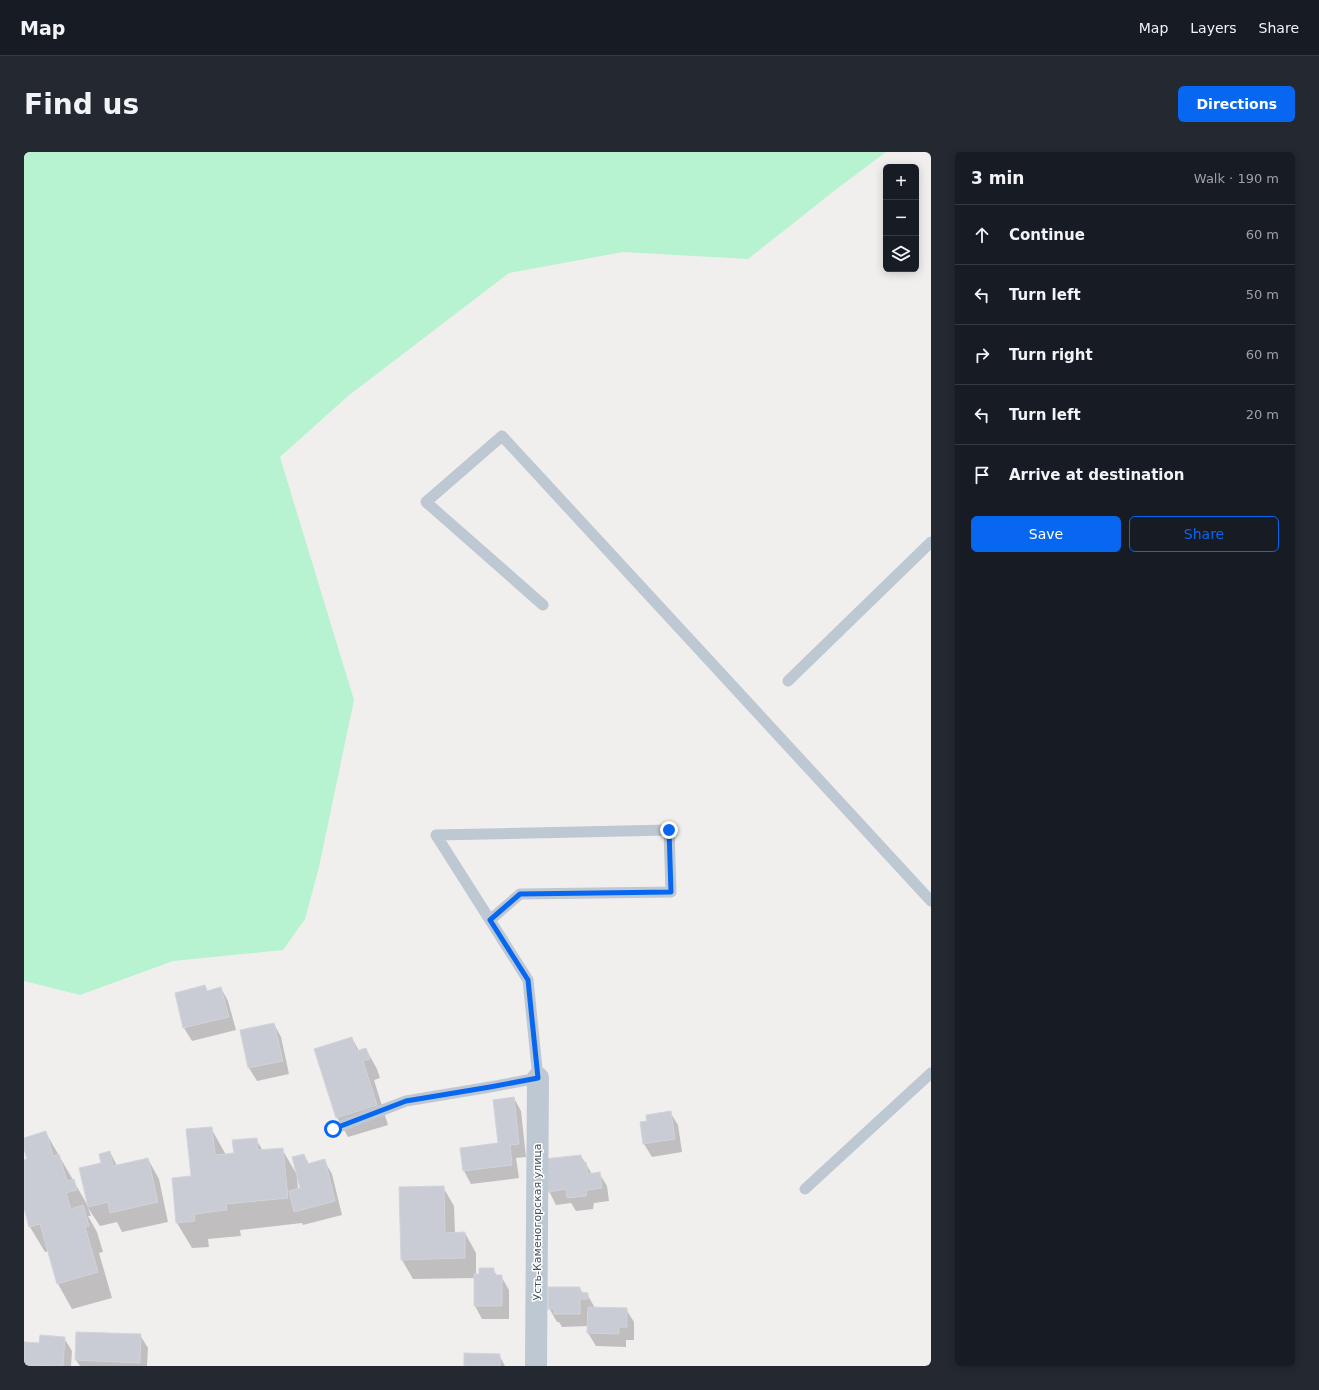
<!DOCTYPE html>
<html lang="en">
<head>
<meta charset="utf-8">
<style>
	:root { --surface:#171b24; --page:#242831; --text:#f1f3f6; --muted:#9ea1a6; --line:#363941; --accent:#0867f1 }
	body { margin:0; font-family:"DejaVu Sans",sans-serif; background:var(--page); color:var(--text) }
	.controls { position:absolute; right:12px; top:12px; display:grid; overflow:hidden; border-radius:6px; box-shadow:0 2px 10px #0003 }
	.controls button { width:36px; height:36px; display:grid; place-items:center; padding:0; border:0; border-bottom:1px solid var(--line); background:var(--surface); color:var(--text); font:20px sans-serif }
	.stop { position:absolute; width:12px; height:12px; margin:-9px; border:3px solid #0867f1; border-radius:50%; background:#fff }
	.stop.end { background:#0867f1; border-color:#fff; box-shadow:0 1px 4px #0008 }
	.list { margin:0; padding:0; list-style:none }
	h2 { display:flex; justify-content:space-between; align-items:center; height:52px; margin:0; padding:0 16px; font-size:17px }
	h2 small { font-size:13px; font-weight:400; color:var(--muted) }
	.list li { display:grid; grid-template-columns:26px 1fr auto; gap:12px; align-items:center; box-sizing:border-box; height:60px; padding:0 16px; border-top:1px solid var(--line) }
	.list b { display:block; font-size:15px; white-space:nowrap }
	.list em { font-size:13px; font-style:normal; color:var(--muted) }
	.actions { display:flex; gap:8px; padding:12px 16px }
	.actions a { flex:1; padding:9px 0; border:1px solid var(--accent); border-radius:6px; text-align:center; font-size:14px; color:var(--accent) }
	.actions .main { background:var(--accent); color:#fff }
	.icon { flex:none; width:22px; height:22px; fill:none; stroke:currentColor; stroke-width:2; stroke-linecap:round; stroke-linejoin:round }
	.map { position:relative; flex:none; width:907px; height:1214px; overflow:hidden; border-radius:6px }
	header { display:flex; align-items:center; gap:24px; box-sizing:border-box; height:56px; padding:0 20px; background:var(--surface); border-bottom:1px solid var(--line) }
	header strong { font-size:19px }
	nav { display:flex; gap:22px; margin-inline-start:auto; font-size:14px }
	.intro { display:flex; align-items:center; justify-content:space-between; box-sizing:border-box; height:96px; padding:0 24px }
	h1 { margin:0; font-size:28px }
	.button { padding:10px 18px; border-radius:6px; background:var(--accent); color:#fff; font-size:14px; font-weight:700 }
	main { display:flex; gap:24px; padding:0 24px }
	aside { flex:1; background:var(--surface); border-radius:6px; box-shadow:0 2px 10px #0003 }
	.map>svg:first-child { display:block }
</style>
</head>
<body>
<header>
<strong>Map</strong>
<nav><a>Map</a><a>Layers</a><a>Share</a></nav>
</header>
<div class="intro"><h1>Find us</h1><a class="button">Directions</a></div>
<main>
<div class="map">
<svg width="907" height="1214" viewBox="0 0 907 1214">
	<rect width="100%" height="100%" fill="#f1eeee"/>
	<path fill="#b7f3d0" d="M 0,0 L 862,0 L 810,39 L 724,107 L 599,100 L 485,121 L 324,244 L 256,305 L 330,548 L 295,715 L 281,767 L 259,798 L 149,809 L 56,843 L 0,829 Z"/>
	<path fill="#0003" fill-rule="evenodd" d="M 181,834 L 184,840 L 197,836 L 204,849 L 212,878 L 168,889 L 160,876 L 152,841 Z
		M 250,872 L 257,885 L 265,922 L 233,929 L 225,916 L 217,879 Z
		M 328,886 L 335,899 L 342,897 L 353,917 L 356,926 L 350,928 L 364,973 L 324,985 L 313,965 Z
		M 490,946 L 497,959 L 502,1005 L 492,1006 L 495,1026 L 447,1032 L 440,1019 L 475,992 Z
		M 646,960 L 654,973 L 658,1000 L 628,1005 L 620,992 L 625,970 Z
		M 187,976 L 202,1003 L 211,1002 L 232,987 L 239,999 L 258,997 L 273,1023 L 280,1003 L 285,1012 L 300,1008 L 308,1022 L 318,1063 L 279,1073 L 278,1071 L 216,1078 L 217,1084 L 184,1087 L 185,1095 L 168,1096 L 153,1071 L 168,1025 ZM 273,1025 L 274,1025 L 277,1037 L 274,1037 Z
		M 22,981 L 64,1054 L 78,1012 L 86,1000 L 93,1014 L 124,1007 L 135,1027 L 144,1070 L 98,1080 L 93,1070 L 76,1074 L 64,1056 L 67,1064 L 64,1064 L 73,1080 L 79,1100 L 75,1101 L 88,1146 L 48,1157 L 34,1132 L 24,1099 L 21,1100 L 6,1075 L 0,1053 L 0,1009 L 4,1008 L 0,993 L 0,987 Z
		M 557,1004 L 568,1022 L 575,1021 L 583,1034 L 585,1049 L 570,1051 L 569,1057 L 552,1059 L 547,1051 L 532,1053 L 525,1039 Z
		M 419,1035 L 430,1054 L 431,1081 L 441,1081 L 452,1101 L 452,1123 L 469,1117 L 473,1124 L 477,1124 L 485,1138 L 485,1167 L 458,1167 L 451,1154 L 451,1126 L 389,1127 L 378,1108 Z
		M 556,1136 L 559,1142 L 563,1142 L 571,1156 L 602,1157 L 610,1170 L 610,1188 L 602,1188 L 602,1195 L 572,1194 L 564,1181 L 565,1174 L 538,1175 L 535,1170 L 533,1170 L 525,1156 ZM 563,1160 L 565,1160 L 565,1171 L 563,1171 Z
		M 116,1183 L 124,1196 L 123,1214 L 56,1214 L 52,1208 Z
		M 40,1186 L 48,1199 L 47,1214 L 0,1214 L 0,1191 L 16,1192 Z
		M 475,1203 L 481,1214 L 441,1214 Z"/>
	<path fill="#c9ccd4" stroke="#d1d4da" d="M 181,833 L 183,839 L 197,835 L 205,865 L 159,876 L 151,841 Z
		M 250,871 L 259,909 L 224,916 L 216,878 Z
		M 328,885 L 332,899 L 342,896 L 346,907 L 339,909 L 353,953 L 312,966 L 290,897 Z
		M 490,945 L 495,992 L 486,993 L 488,1013 L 439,1019 L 436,996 L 474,991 L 469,948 Z
		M 647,959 L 651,987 L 619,992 L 616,970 L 623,969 L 622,963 Z
		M 188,975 L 191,1003 L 210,1001 L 208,988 L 233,986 L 234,998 L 259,996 L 264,1046 L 202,1052 L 203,1058 L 170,1062 L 171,1069 L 152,1071 L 148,1026 L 167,1024 L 162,977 Z
		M 22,979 L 29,1004 L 35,1002 L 43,1029 L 50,1027 L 53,1038 L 42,1041 L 47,1057 L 59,1053 L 65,1074 L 61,1075 L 74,1120 L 33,1132 L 16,1072 L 5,1075 L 0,1056 L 0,1008 L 3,1007 L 0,997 L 0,986 Z
		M 86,999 L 89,1014 L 124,1006 L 134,1050 L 86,1061 L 84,1050 L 64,1055 L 55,1016 L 77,1011 L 75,1002 Z
		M 280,1002 L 283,1012 L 301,1007 L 311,1049 L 270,1060 L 265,1039 L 276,1036 L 268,1005 Z
		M 557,1003 L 558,1010 L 562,1010 L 564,1022 L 576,1020 L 578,1036 L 563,1038 L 562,1044 L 543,1046 L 542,1037 L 524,1040 L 520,1007 Z
		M 420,1034 L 421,1081 L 441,1080 L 441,1106 L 377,1108 L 375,1035 Z
		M 455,1116 L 470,1116 L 470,1123 L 478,1123 L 478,1154 L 450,1154 L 450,1122 L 455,1122 Z
		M 524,1135 L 556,1135 L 556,1140 L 564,1141 L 564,1147 L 556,1147 L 556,1162 L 530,1162 L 530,1157 L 524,1157 Z
		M 564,1155 L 603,1156 L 603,1175 L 595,1175 L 595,1182 L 563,1181 Z
		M 52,1180 L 117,1182 L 116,1211 L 51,1208 Z
		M 16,1183 L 41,1185 L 39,1214 L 0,1213 L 0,1190 L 15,1191 Z
		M 440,1201 L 476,1202 L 476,1214 L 440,1214 Z"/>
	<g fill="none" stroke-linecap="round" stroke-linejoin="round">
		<path stroke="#bdc8d2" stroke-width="11" d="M 519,453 L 402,350 L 478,284 L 907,749
			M 764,529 L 907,390
			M 412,683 L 645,678 L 647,740 L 496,742 L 466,768
			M 309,977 L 382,949 L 466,935 L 514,926 L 504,828 L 412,683
			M 781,1037 L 907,921"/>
		<path stroke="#bdc8d2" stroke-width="22" d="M 512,1214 L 514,926"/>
	</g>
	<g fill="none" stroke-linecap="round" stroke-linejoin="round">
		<path stroke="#0867f1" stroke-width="5" d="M 309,977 L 382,949 L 466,935 L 514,926 L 504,828 L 466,768 L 496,742 L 647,740 L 645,678"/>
	</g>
	<g text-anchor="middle" stroke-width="3" stroke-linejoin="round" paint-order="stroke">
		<g font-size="11" fill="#44515d" stroke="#fff">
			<text transform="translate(513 1070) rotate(-90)" y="4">Усть-Каменогорская улица</text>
		</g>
	</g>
</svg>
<div class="controls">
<button>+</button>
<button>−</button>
<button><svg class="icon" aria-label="layers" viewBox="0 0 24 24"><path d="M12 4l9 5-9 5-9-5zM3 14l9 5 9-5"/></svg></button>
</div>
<div class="stop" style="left:309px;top:977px"></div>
<div class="stop end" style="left:645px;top:678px"></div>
</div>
<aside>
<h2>3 min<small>Walk · 190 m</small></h2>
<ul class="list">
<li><svg class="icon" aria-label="ahead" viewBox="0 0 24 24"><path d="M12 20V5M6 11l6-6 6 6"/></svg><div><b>Continue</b></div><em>60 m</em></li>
<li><svg class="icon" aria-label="left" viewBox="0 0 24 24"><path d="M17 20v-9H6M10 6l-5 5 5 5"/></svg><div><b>Turn left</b></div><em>50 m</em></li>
<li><svg class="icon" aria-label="right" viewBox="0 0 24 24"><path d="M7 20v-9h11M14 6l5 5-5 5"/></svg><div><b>Turn right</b></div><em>60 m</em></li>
<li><svg class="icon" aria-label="left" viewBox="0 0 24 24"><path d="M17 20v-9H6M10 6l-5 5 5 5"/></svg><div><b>Turn left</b></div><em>20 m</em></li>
<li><svg class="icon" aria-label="arrive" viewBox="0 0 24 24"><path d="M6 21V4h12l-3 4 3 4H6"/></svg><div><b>Arrive at destination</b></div></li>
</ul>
<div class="actions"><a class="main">Save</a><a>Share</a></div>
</aside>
</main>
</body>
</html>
